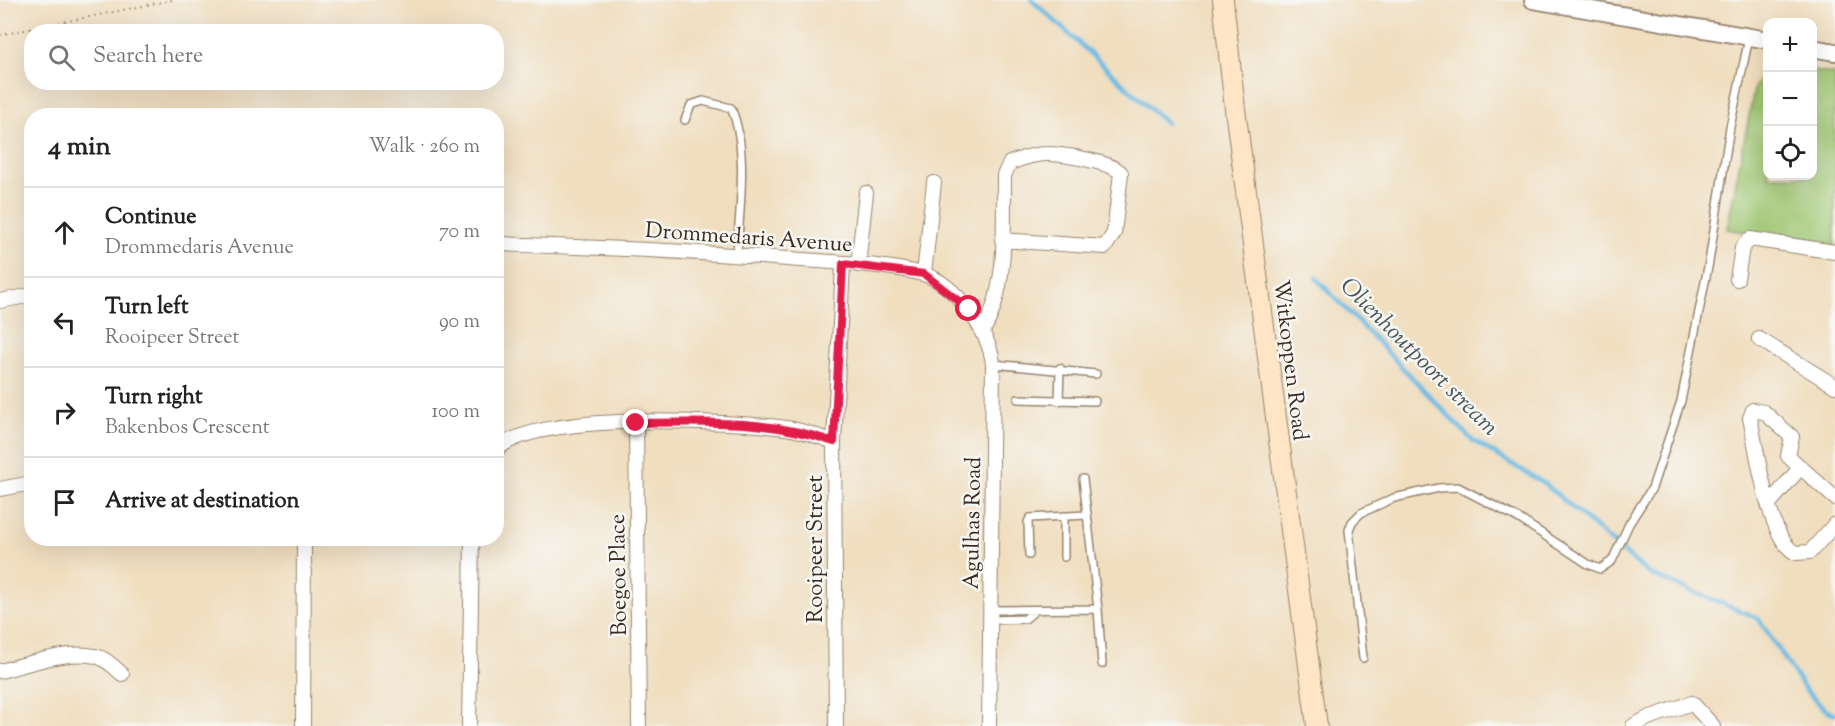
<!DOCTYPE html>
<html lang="en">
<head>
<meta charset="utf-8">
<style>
	:root { --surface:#fff; --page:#f2f2f2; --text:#222; --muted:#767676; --line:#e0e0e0 }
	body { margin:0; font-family:"Sorts Mill Goudy",serif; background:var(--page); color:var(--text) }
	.controls { position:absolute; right:18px; top:18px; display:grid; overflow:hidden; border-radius:12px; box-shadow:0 6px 24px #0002 }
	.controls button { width:54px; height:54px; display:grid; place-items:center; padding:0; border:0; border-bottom:2px solid var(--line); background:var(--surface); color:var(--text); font:30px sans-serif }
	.stop { position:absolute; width:18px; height:18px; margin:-14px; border:4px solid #e11d48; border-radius:50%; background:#fff }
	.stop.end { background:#e11d48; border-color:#fff; box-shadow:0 2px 6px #0008 }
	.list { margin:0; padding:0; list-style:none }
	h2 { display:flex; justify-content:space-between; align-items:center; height:78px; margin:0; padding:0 24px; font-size:26px }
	h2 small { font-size:20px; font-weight:400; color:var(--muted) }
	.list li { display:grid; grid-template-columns:39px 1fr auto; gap:18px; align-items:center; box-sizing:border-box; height:90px; padding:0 24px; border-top:2px solid var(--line) }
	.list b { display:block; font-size:22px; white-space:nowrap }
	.list p { margin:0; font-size:20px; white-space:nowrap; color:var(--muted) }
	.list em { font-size:20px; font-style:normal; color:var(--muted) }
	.icon { flex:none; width:33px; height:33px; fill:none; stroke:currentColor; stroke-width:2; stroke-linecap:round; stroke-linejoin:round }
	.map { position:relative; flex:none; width:1835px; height:726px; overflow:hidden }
	.search { position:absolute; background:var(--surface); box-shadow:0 6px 24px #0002; left:24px; top:24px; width:480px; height:66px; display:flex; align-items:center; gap:15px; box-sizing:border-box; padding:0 21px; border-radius:24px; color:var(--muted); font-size:22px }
	.panel { position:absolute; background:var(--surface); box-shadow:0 6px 24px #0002; left:24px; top:108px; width:480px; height:438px; border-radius:24px }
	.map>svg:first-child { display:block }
</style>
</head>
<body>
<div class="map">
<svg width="1835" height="726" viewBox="0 0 1835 726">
	<rect width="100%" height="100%" fill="#f6f6f2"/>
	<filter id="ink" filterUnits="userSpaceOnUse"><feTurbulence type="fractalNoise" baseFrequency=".0167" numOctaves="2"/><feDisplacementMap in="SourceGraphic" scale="12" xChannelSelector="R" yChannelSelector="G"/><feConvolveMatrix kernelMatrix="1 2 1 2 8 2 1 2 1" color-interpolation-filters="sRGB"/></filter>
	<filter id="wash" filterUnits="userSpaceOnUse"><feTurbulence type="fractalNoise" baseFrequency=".008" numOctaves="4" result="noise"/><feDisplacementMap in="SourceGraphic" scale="24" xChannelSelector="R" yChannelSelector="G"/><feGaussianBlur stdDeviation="1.35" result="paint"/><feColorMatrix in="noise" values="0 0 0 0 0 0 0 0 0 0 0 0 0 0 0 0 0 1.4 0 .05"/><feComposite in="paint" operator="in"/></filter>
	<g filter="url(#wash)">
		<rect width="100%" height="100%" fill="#f0debf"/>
		<path fill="#9fc671" stroke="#6d7848" stroke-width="1.5" d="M 1813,71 L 1835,74 L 1835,248 L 1727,229 L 1755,85 L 1767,73 L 1768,176 L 1812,176 Z"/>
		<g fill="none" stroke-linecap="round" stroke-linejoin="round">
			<path stroke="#69bbe4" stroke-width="4.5" d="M 1032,0 L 1166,123
				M 1316,278 L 1472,440 L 1545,484 L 1649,574 L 1758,618 L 1806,691 L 1825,709 L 1835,714"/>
		</g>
	</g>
	<g filter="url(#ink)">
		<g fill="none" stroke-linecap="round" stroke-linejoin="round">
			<defs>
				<path id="service" d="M 685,120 L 691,105 L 703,101 L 731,108 C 749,148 739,211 737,255
					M 993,364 L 1096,374
					M 1018,399 L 1095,401
					M 1059,401 L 1060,368
					M 1083,479 L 1098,609
					M 1064,516 L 1064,557
					M 1029,555 L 1028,522 L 1030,518 L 1086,515
					M 991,610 L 1098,609 L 1102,664
					M 991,620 L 1025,619 L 1036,610
					M 1363,658 L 1349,530 L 1352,522 L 1361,513 L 1394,498 L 1439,488 L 1458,487 L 1518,518 L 1588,564 L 1600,569 L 1612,561 L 1629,524 L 1652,488 L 1681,401 L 1709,262 L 1730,127 L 1749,38"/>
				<path id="minor" d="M 496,244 C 594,247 690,251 787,259 C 829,262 884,264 923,274 C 955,283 990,332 993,364 L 989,726
					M 858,265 L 866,193
					M 924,274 L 934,183
					M 1737,279 L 1742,248 L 1750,239 L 1835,252
					M 0,301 L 32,295
					M 982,333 C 1009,287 1003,227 1004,175 L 1010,163 C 1020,159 1036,154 1047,154 C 1062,154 1112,162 1121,173 L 1114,233 L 1105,247 L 1002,240
					M 1759,339 L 1835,386
					M 636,423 L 639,726
					M 496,451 C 530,410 733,421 786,428 C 803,430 819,437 834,442
					M 0,489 L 32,483
					M 1835,498 L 1788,456 L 1792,437 L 1764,412 L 1753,410 L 1750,418 C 1757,449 1768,541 1796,553 L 1810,552 L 1835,524
					M 1769,504 L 1800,468
					M 0,671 C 29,664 65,650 95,656 C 106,658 114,667 122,674
					M 303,726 L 304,538
					M 469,726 L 472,538
					M 836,726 L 834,442 L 843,264
					M 1633,726 L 1648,718 L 1692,703 L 1713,726"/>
				<path id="tertiary" d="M 1533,0 L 1768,40
					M 1812,48 L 1835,52"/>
				<path id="secondary" d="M 1223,0 L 1235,109 L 1317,726"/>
			</defs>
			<use href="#service" stroke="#96846e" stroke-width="10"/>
			<use href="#minor" stroke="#96846e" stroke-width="16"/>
			<use href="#tertiary" stroke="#96846e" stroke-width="20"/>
			<use href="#secondary" stroke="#96846e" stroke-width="22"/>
			<path stroke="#96846e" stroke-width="2" stroke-dasharray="1.5 4.5" stroke-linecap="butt" d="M 0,35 L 172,0"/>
			<use href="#service" stroke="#fff" stroke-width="7"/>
			<use href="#minor" stroke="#fff" stroke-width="14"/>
			<use href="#tertiary" stroke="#fff" stroke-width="16"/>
			<use href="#secondary" stroke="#fde5c5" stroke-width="20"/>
		</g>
	</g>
	<g fill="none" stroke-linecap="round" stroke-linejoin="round" filter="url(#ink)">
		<path stroke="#e11d48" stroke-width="8" d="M 636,423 C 705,422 768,419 834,442 L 843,264 L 924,274 L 969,309"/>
	</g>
	<g text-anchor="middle" stroke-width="5" stroke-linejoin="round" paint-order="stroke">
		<g font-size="22" fill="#3b2a1e" stroke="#f6f6f2">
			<text transform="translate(749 236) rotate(4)" y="8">Drommedaris Avenue</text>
			<text transform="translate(1292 360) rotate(83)" y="8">Witkoppen Road</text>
			<text transform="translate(971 523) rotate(-89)" y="8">Agulhas Road</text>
			<text transform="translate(814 549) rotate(-90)" y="8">Rooipeer Street</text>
			<text transform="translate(617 575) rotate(-91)" y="8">Boegoe Place</text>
		</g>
		<g font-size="24" font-style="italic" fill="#495659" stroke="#f6f6f2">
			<text transform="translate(1420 356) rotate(45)" y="8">Olienhoutpoort stream</text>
		</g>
	</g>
</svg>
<div class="controls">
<button>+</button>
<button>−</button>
<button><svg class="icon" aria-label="locate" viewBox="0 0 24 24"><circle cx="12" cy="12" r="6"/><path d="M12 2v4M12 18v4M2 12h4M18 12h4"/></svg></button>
</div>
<div class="stop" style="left:969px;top:309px"></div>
<div class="stop end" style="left:636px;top:423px"></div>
<div class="search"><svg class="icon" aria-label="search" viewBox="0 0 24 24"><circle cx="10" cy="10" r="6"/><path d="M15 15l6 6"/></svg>Search here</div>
<section class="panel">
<h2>4 min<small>Walk · 260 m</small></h2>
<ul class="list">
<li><svg class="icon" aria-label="ahead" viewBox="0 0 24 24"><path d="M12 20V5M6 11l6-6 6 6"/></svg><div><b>Continue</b><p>Drommedaris Avenue</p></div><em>70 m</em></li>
<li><svg class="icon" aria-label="left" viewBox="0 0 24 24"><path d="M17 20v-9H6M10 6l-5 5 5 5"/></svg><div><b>Turn left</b><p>Rooipeer Street</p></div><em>90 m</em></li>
<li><svg class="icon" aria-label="right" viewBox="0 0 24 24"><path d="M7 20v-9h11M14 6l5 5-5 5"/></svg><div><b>Turn right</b><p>Bakenbos Crescent</p></div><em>100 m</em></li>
<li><svg class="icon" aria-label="arrive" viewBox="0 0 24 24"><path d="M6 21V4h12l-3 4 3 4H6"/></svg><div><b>Arrive at destination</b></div></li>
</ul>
</section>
</div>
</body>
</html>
